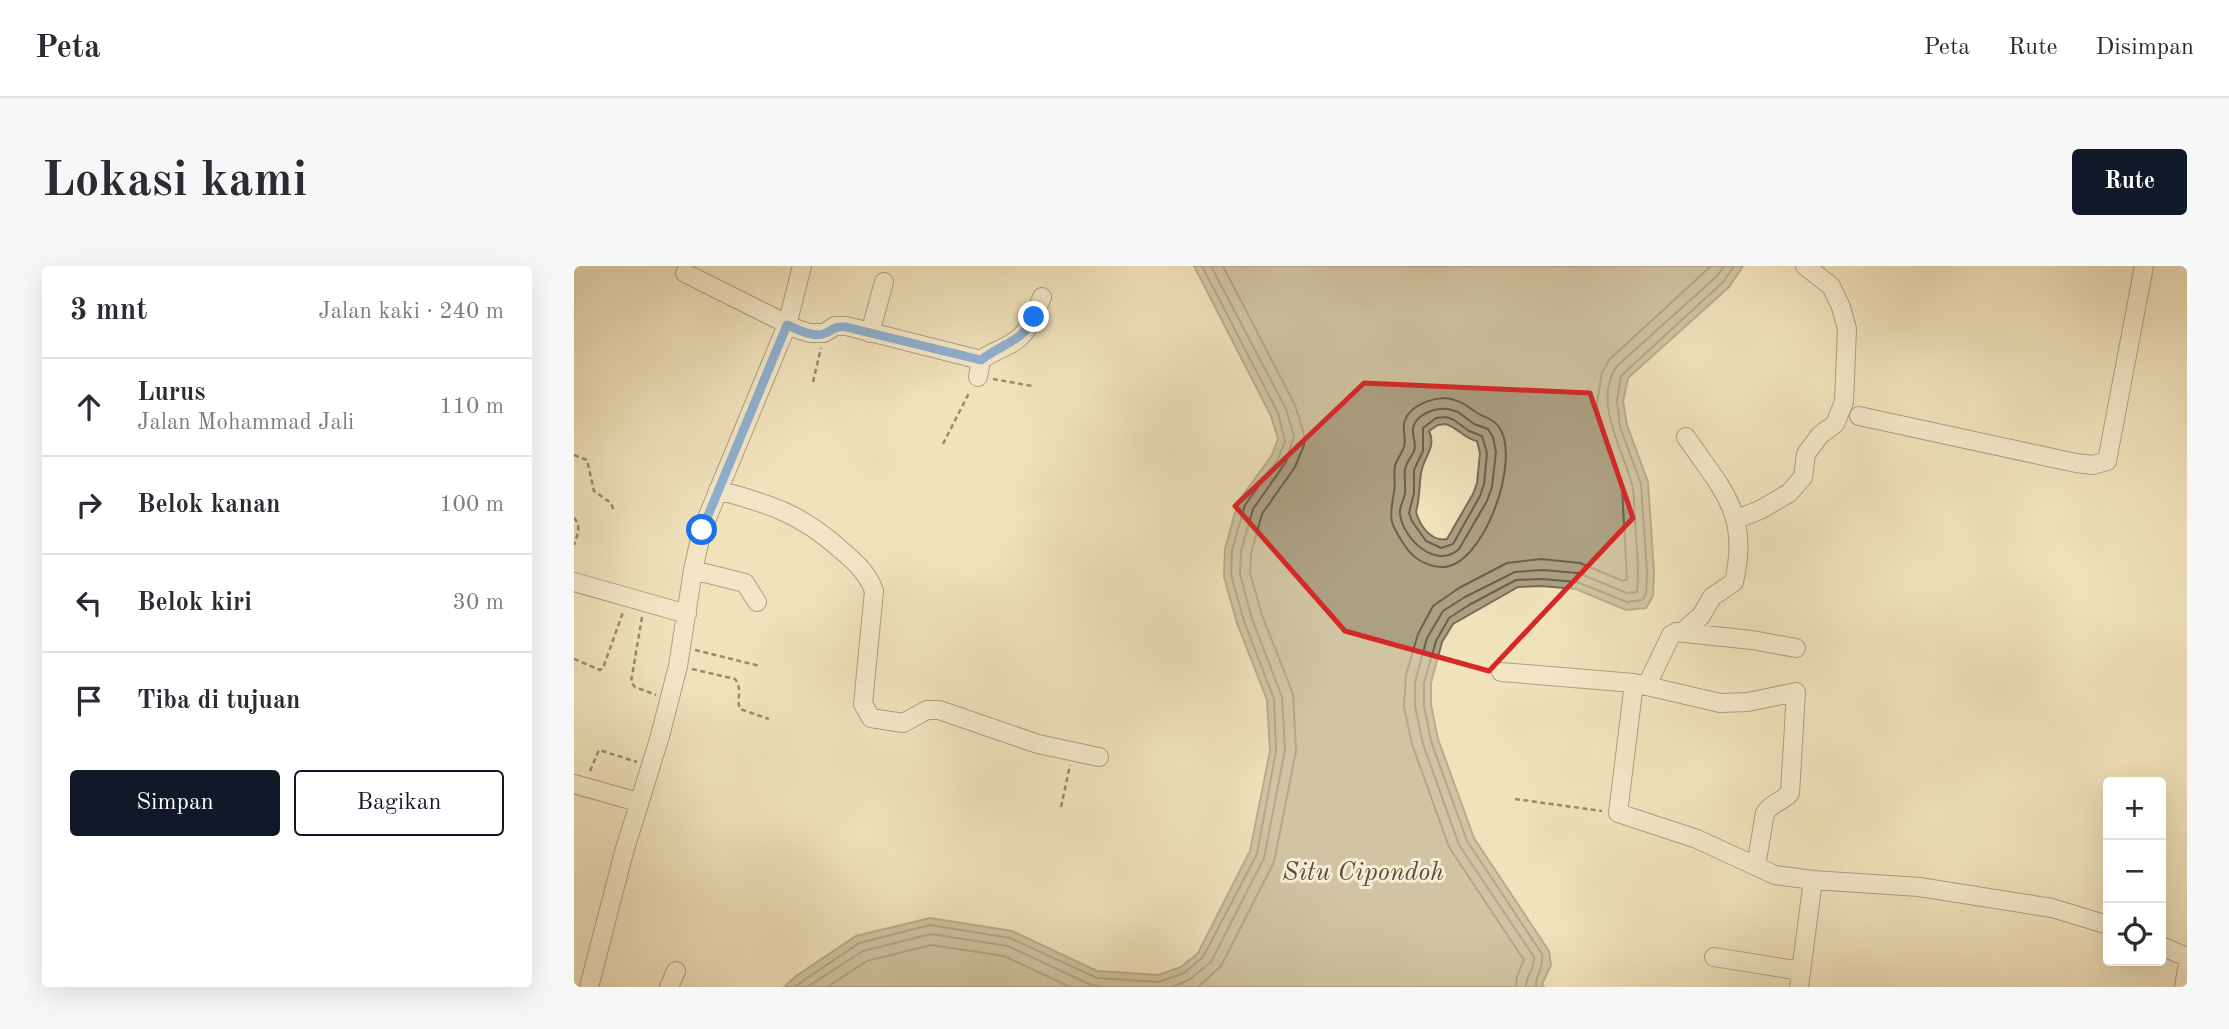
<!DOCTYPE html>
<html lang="id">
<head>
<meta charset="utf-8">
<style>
	:root { --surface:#fff; --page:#f7f7f7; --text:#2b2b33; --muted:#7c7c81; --line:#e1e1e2; --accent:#111827 }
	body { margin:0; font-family:"Old Standard TT",serif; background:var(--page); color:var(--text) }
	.controls { position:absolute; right:21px; bottom:21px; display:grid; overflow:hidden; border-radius:7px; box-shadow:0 7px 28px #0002 }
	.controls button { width:63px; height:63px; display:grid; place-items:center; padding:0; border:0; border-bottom:2px solid var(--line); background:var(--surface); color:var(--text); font:35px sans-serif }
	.stop { position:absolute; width:21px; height:21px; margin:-16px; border:5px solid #1a73e8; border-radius:50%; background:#fff }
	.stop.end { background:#1a73e8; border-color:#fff; box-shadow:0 2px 7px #0008 }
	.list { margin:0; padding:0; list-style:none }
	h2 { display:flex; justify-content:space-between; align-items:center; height:91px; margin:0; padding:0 28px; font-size:30px }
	h2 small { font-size:23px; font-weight:400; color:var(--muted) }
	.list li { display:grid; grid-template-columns:46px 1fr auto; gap:21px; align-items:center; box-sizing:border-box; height:98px; padding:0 28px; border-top:2px solid var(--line) }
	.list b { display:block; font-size:26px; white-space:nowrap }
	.list p { margin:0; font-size:23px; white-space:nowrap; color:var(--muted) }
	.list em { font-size:23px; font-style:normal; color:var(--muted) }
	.actions { display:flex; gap:14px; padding:21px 28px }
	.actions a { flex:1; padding:16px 0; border:2px solid var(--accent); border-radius:7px; text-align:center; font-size:24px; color:var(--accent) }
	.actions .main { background:var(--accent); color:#fff }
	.icon { flex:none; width:38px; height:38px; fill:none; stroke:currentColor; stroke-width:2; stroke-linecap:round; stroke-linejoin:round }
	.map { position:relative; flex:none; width:1613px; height:721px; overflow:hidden; border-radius:7px }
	header { display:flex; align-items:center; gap:42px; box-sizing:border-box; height:98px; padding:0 35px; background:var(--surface); border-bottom:2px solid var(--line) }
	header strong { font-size:33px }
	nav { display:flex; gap:38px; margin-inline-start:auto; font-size:24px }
	.intro { display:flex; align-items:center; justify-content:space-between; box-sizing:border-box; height:168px; padding:0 42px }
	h1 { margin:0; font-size:49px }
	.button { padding:18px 32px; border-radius:7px; background:var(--accent); color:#fff; font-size:24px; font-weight:700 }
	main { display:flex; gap:42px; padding:0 42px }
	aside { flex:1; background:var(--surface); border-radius:7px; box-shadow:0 7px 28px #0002 }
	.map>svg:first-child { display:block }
</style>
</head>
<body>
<header>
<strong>Peta</strong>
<nav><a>Peta</a><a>Rute</a><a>Disimpan</a></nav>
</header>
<div class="intro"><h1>Lokasi kami</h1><a class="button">Rute</a></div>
<main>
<aside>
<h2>3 mnt<small>Jalan kaki · 240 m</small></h2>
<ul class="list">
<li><svg class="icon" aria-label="ahead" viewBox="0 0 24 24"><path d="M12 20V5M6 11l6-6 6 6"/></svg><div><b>Lurus</b><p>Jalan Mohammad Jali</p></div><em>110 m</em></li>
<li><svg class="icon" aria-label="right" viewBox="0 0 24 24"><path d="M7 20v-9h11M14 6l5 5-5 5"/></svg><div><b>Belok kanan</b></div><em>100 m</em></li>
<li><svg class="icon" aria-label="left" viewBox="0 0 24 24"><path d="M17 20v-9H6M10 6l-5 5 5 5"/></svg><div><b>Belok kiri</b></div><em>30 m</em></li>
<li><svg class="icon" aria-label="arrive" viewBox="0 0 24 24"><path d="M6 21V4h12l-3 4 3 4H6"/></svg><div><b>Tiba di tujuan</b></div></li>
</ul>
<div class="actions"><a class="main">Simpan</a><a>Bagikan</a></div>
</aside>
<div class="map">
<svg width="1613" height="721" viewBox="0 0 1613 721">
	<rect width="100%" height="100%" fill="#f0e2bb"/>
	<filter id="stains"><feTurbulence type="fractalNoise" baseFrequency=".00286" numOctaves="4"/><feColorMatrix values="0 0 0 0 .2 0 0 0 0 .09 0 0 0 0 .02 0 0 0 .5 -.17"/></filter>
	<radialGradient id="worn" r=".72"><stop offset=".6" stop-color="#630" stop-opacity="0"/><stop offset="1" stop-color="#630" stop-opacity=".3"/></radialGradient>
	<path fill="#aca083" stroke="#786c58" stroke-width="2" fill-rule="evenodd" d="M 620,0 L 1169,0 L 1155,21 L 1054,112 L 1049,135 L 1053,159 L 1074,216 L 1080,306 L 1079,330 L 1072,342 L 1052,344 L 1002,323 L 967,320 L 944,321 L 879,358 L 868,376 L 857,417 L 857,439 L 864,473 L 900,572 L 975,685 L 977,699 L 968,718 L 970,721 L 210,721 L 222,710 L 282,670 L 356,652 L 438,665 L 523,705 L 584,709 L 607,701 L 624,687 L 676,585 L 696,485 L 693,434 L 663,357 L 650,311 L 651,283 L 664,236 L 698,189 L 704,173 L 697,150 ZM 871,158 C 884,161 890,173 903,175 L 906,187 L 903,217 L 899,228 L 873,273 C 857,276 846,260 842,246 C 846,230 845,221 847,207 C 849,192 863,181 855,165 L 864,159 Z"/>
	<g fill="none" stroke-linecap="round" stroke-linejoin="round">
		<path stroke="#6a604d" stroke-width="2" d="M 870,132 C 884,133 892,139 903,147 C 911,152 919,152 925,161 C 948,193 909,303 867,301 C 852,300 839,292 831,280 C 815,256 815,254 820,226 C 822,218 819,209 821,200 C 823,193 828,187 830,181 C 833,170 826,161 833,150 C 841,138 857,133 870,132 Z
			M 874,143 L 884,146 L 900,158 L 914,163 L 919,171 L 922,186 L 918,221 L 913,235 L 885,283 C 862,304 829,273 826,248 C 825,241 830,234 831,227 C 832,218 829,208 832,200 C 834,194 838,190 840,185 C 843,177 838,171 839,163 C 841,148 861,142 874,143 Z
			M 872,151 L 880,154 L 895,165 L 908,170 L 913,187 L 910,218 L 906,230 L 879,278 L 867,282 L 852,275 L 838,255 L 835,247 L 840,227 L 840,204 L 849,185 L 849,162 L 862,152 Z
			M 220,721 L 285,677 L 356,659 L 436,672 L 523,712 L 585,716 L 610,707 L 629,691 L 683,588 L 702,485 L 700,433 L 670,355 L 657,309 L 658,284 L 671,239 L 704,193 L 711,175 L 704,147 L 628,0
			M 233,721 L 289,685 L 357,668 L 434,680 L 517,719 L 529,721
			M 253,721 L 293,695 L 357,679 L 430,690 L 496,721
			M 597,721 L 615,714 L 637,696 L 690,592 L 711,484 L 708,431 L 678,353 L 666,308 L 667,285 L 679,243 L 712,196 L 720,170 L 712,143 L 637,0
			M 624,721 L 647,700 L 700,596 L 722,485 L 719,428 L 688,349 L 676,307 L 677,287 L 688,248 L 721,201 L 730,179 L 730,168 L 721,139 L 649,0
			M 942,721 L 943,710 L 950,694 L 875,581 L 838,478 L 830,441 L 832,409 L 844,368 L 859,340 L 885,322 L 933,297 L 967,293 L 1006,297 L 1049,315 L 1053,313 L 1048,222 L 1028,167 L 1023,137 L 1028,106 L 1036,93 L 1137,0
			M 952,721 C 952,709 961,703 960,691 L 885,579 L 849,478 L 841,440 L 841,416 L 853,372 L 869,345 L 891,331 L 941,306 L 968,304 L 1004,307 L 1053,327 L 1063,326 C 1066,303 1062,279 1061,256 C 1060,244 1061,230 1058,218 C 1049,184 1018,135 1043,100 L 1143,10 L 1150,0
			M 962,721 C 961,709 970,704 968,688 L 893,575 L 857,475 L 850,440 L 850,417 L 862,375 L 875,352 L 895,339 L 942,314 L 968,313 L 1003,316 L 1053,336 L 1068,334 L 1072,328 L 1073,306 L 1067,218 L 1046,161 L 1043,134 L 1047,110 L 1149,16 L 1160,0"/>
		<defs>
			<path id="minor" d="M 111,7 L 223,63 L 236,67 L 250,67 L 261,60 L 272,60 L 407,94 L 404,111
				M 296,67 L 310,16
				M 407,94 C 416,87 428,83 438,77 C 455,67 461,49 468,31
				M 1285,150 L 1502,197 L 1519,199 L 1533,195 L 1570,0
				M 144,224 C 195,238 226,247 266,283 C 280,295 294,307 300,325 L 289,438 L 297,452 L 329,457 L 353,444 L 365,444 L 464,478 L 525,491
				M 1163,253 L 1186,244 L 1215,227 L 1229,211 L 1232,188 L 1246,169 L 1261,158 L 1270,136 L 1273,63 L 1267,41 L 1257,20 L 1231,0
				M 119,304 L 171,317 L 183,336
				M 0,316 L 113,348
				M 1108,366 L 1127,350 L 1138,331 L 1160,316 C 1176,247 1148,224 1112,171
				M 927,406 L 1060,417 L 1044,547 L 1123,573 L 1201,609 L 1239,614 L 1345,621 L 1478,642 L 1534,659
				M 1060,417 L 1146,437 L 1174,436 L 1222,426 L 1216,527 C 1208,536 1198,536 1191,547 L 1182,600
				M 1073,419 L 1097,369 L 1102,366 L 1178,374 L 1222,382
				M 0,518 L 64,536
				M 1587,680 L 1613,691
				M 1140,691 L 1227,705
				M 15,721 L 50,586 L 86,470 L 104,400 L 119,304 L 128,264 L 213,59 L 228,0
				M 95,721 L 102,705
				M 1225,721 L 1239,614
				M 1610,721 L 1613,703"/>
		</defs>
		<use href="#minor" stroke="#5b5040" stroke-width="20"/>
		<path stroke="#291f17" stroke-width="2.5" stroke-dasharray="5 3.5" stroke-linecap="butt" d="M 419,113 L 458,120
			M 239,116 L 247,82
			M 369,178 L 396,125
			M 0,189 L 13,194 L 20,225 L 37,237 L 40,245
			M 0,252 C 8,260 3,269 0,279
			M 68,351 L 57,416 L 61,421 L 82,429
			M 121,384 L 186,400
			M 0,393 L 26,404 L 29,402 L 49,346
			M 118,403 L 161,413 C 169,423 162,433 166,443 L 195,453
			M 16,505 L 25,484 L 63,496
			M 941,533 L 1028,545
			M 487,541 L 496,499"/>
		<use href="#minor" stroke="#f5ecd3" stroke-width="18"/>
	</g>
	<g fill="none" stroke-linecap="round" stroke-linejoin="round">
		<path stroke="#1a73e8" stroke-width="9" d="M 128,264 L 213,59 C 223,63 237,71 249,68 C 260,65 257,60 272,61 L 407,94 C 427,78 449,76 460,51"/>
	</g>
	<path d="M0 0H1613V721H0ZM 790,117 L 1016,127 L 1059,252 L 915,405 L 771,365 L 661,240 Z" fill="#f0e2bb" fill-opacity=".55" fill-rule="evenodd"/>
	<path fill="none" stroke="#d62828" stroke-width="5" stroke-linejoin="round" d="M 790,117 L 1016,127 L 1059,252 L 915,405 L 771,365 L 661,240 Z"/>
	<g text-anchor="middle" stroke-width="6" stroke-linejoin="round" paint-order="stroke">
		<g font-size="26" font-style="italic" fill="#574c3d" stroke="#f5ecd3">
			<text x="789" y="614">Situ Cipondoh</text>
		</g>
	</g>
	<rect width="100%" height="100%" filter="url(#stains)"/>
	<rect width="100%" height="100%" fill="url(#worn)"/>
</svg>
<div class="controls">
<button>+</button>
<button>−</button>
<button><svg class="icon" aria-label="locate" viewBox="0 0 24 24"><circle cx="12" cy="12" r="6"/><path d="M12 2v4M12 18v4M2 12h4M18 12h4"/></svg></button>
</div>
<div class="stop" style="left:128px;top:264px"></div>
<div class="stop end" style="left:460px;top:51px"></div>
</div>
</main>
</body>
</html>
